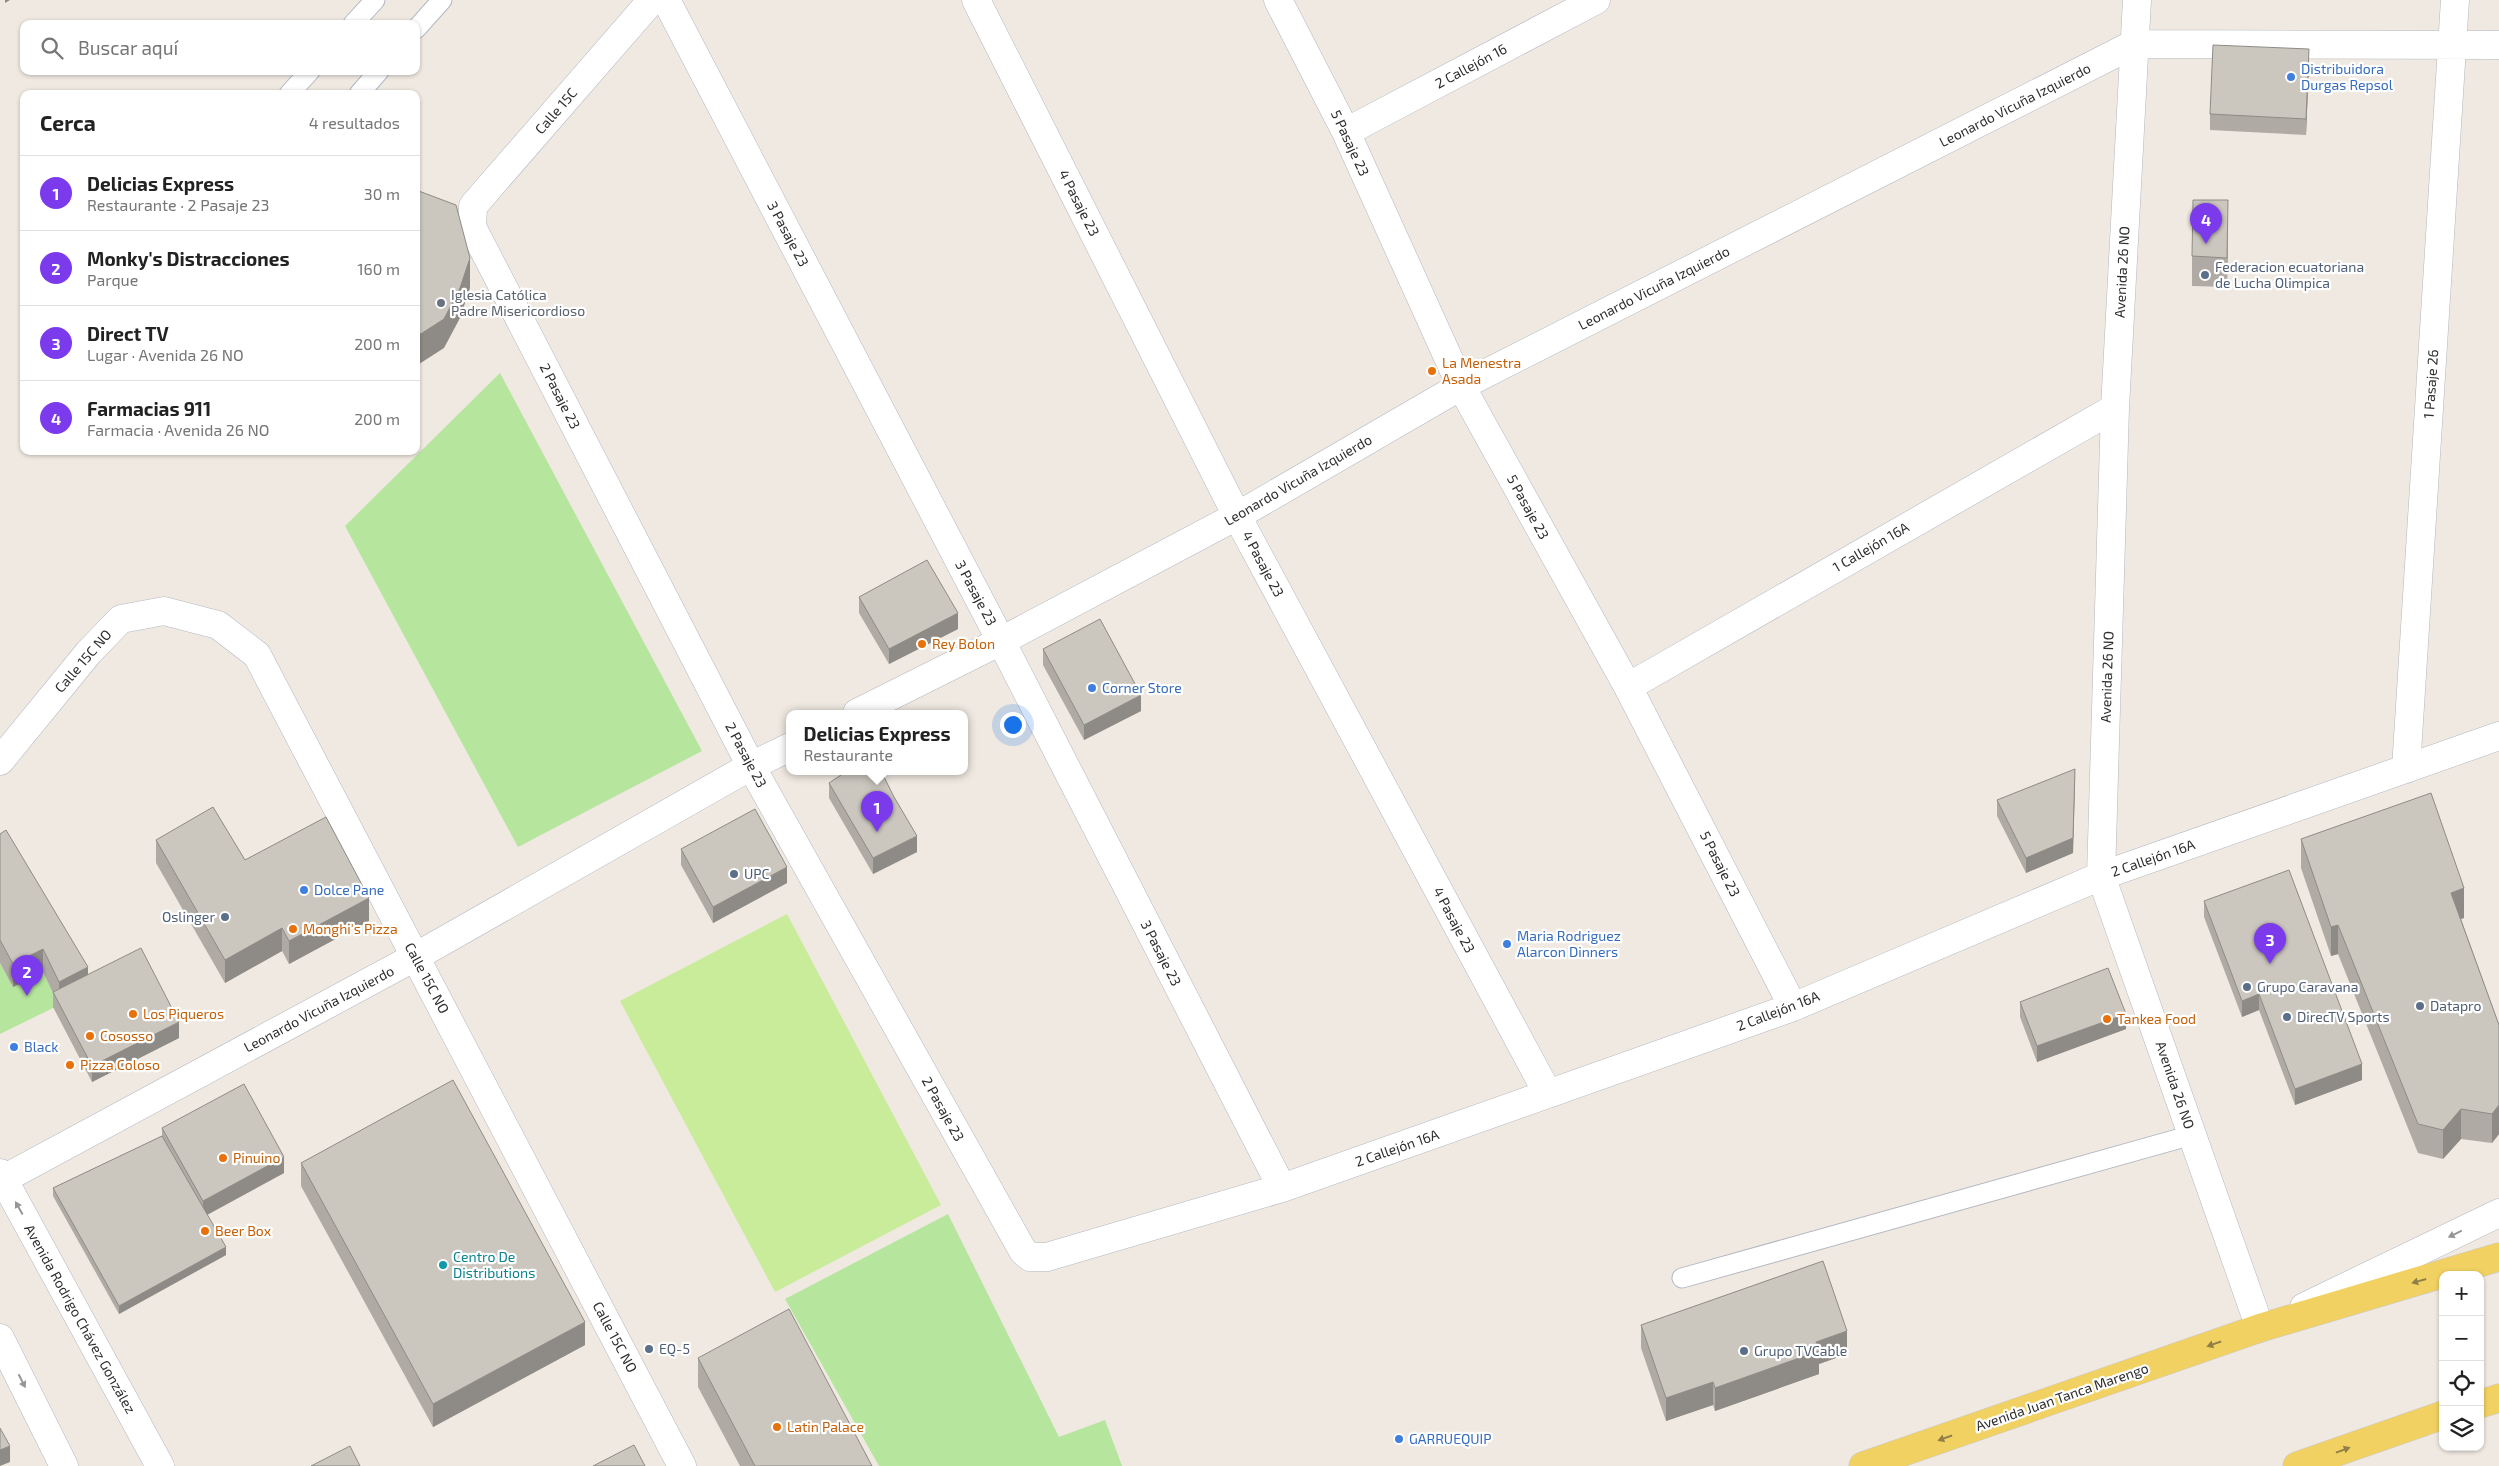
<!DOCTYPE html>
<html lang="es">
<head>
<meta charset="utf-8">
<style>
	:root { --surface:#fff; --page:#f6f6f6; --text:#222; --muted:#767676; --line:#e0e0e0; --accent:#7c3aed }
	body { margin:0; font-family:"Exo 2",sans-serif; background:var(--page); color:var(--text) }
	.controls { position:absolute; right:15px; bottom:15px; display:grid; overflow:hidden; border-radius:10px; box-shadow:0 1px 4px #0004 }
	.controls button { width:45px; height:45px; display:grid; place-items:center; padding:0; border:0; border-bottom:1px solid var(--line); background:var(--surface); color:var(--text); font:25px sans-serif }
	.you { position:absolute; left:1012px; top:724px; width:18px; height:18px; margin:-12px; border:4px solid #fff; border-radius:50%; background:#1a73e8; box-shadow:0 0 0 8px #1a73e833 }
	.badge { display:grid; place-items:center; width:32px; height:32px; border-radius:50%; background:var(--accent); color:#fff; font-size:16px; font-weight:700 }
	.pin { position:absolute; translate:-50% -41px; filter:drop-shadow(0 1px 2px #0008) }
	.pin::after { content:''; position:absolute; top:26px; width:18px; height:15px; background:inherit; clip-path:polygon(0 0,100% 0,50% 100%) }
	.popup { position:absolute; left:786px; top:710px; width:182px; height:65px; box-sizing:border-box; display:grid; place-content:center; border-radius:10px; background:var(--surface); filter:drop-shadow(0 1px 4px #0005); font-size:16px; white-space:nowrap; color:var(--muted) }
	.popup b { font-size:19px; color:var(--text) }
	.popup::after { content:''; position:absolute; left:50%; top:100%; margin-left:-10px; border:10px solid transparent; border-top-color:var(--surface) }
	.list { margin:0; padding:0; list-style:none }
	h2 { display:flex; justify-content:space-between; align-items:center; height:65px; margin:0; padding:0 20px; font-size:21px }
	h2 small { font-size:16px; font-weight:400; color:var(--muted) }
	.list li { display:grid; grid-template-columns:32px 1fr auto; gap:15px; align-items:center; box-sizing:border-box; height:75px; padding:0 20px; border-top:1px solid var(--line) }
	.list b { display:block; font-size:19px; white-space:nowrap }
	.list p { margin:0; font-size:16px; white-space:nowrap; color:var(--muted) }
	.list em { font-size:16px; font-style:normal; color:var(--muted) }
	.icon { flex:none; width:28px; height:28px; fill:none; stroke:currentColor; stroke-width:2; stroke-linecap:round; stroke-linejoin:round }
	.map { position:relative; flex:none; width:2499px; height:1466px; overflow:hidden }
	.search { position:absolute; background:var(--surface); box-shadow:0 1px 4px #0004; left:20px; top:20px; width:400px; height:55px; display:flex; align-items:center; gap:12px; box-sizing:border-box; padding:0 18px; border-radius:10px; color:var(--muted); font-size:19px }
	.panel { position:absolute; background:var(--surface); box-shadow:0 1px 4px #0004; left:20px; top:90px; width:400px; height:365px; border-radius:10px }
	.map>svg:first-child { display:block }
</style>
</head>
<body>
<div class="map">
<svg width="2499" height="1466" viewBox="0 0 2499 1466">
	<rect width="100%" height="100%" fill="#efe9e1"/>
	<path fill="#b6e59e" d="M 500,373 L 702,751 L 518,847 L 345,526 Z
		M 0,963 L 13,987 L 43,972 L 59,1005 L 0,1034 Z
		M 948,1214 L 1059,1437 L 1105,1420 L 1122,1466 L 879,1466 L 785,1299 Z"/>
	<path fill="#c9ec9a" d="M 787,914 L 941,1205 L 775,1292 L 620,1001 Z"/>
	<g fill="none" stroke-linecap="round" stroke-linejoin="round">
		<defs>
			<path id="lane" d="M 353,24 L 375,0
				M 416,29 L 442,0
				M 289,94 L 310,71
				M 359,94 L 379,71
				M 1682,1278 L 2192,1135"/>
			<path id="street" d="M 652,0 L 480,198 L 473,206 L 472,227 L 751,766 L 1023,1251 L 1030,1257 L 1047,1257 L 1282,1188 L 1793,1007 L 2101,876 L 2499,736
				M 666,0 L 1001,641 L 1282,1188
				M 976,0 L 1237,516 L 1548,1094
				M 1278,0 L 1346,132 L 1461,386 L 1628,687 L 1793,1007
				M 2137,0 L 2115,408 L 2101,876 L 2260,1328
				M 1346,132 L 1596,0
				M 1628,687 L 2115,408
				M 857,713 L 1001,641 L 1237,516 L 1461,386 L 2134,44 L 2499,45
				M 0,761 L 89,652 L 121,619 L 164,611 L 218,625 L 257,655 L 682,1466
				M 2406,769 L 2455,0
				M 0,1181 L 415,957 L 751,766 L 790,747"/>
			<path id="secondary" d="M 0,1173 L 160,1466
				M 2304,1307 L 2499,1213
				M 0,1338 L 64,1466"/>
			<path id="primary" d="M 2480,1404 L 2499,1398
				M 1863,1466 L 2260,1328 L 2499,1257
				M 2297,1466 L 2443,1415"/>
		</defs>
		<use href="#lane" stroke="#b4b7c1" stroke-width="21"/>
		<use href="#street" stroke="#b4b7c1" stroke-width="29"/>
		<use href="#secondary" stroke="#b4b7c1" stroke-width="29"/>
		<use href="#primary" stroke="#c9c9c9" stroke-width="29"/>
		<use href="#lane" stroke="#fff" stroke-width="19"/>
		<use href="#street" stroke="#fff" stroke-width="28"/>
		<use href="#secondary" stroke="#fff" stroke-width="28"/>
		<use href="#primary" stroke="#f2d163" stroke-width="28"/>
	</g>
	<path fill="#afaba4" d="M 2309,65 L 2306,135 L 2210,130 L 2210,114 Z
		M 2228,230 L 2227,287 L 2192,286 L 2192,256 Z
		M 859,597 L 958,629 L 889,664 L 859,613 Z
		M 1043,649 L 1141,711 L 1084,740 L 1043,665 Z
		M 829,783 L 894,797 L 917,852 L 873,874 L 829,798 Z
		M 2075,784 L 2073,853 L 2026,873 L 1997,816 L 1997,800 Z
		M 0,834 L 88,974 L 179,1038 L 92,1082 L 53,1007 L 53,993 L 43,972 L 13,987 L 0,963 Z
		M 2301,839 L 2464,918 L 2461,919 L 2499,1025 L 2499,1134 L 2492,1143 L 2461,1139 L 2443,1159 L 2418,1153 L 2338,954 L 2331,956 L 2301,868 Z
		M 156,840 L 245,860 L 369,921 L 289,964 L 282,951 L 225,983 L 156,863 Z
		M 681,849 L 787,883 L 713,923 L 681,865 Z
		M 2204,901 L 2362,1080 L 2295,1105 L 2259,1010 L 2242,1017 L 2204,917 Z
		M 2020,1002 L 2126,1029 L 2037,1062 L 2020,1017 Z
		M 162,1128 L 284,1173 L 207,1215 L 226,1255 L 119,1314 L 53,1196 L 53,1188 L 162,1136 Z
		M 301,1163 L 585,1345 L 433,1427 L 301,1186 Z
		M 1641,1325 L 1847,1354 L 1819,1364 L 1819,1374 L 1715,1411 L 1713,1405 L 1666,1421 L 1641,1348 Z
		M 698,1358 L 872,1466 L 740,1466 L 698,1387 Z"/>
	<path fill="#8e8b86" d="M 5,0 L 10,0 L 5,3 Z
		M 2309,49 L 2309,65 L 2306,135 L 2306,119 Z
		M 2228,200 L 2228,230 L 2227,287 L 2227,258 Z
		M 470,258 L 470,288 L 460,318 L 444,348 L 416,366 L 416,337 Z
		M 958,613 L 958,629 L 889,664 L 889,649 Z
		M 1141,695 L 1141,711 L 1084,740 L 1084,725 Z
		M 2075,769 L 2073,853 L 2026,873 L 2026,858 Z
		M 917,836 L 917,852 L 873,874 L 873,858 Z
		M 787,867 L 787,883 L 713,923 L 713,907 Z
		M 2464,888 L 2464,918 L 2451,922 L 2451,893 Z
		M 369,898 L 369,921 L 289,964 L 289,941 Z
		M 2338,925 L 2338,954 L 2331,956 L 2331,927 Z
		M 282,928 L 282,951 L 225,983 L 225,960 Z
		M 43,949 L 43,972 L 13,987 L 13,964 Z
		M 88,967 L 88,990 L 59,1003 L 59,982 Z
		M 2259,994 L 2259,1010 L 2242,1017 L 2242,1001 Z
		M 2126,1014 L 2126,1029 L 2037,1062 L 2037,1046 Z
		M 179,1022 L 179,1038 L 92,1082 L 92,1066 Z
		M 2362,1064 L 2362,1080 L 2295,1105 L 2295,1089 Z
		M 2499,1105 L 2499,1134 L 2492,1143 L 2492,1114 Z
		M 2461,1109 L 2461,1139 L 2443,1159 L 2443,1130 Z
		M 284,1157 L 284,1173 L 203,1217 L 203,1201 Z
		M 226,1247 L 226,1255 L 119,1314 L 119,1306 Z
		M 585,1322 L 585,1345 L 433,1427 L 433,1404 Z
		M 1847,1331 L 1847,1354 L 1819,1364 L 1819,1374 L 1715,1411 L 1715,1388 L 1816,1342 Z
		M 1713,1382 L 1713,1405 L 1666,1421 L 1666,1398 Z
		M 10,1446 L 10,1462 L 0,1466 L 0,1450 Z"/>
	<path fill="#cbc7bf" stroke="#8e8b86" d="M 2213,45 L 2309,49 L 2306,119 L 2210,114 Z
		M 416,190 L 456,205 L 470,258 L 460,288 L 444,319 L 416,337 Z
		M 2193,200 L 2228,200 L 2227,258 L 2192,256 Z
		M 927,560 L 958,613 L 889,649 L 859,597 Z
		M 1100,619 L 1141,695 L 1084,725 L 1043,649 Z
		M 2075,769 L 2073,838 L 2026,858 L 1997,800 Z
		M 847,771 L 881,771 L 894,797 L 917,836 L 873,858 L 829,783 Z
		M 2431,793 L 2464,888 L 2451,893 L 2499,1025 L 2499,1105 L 2492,1114 L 2461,1109 L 2443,1130 L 2418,1124 L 2338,925 L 2331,927 L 2301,839 Z
		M 213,807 L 245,860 L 326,817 L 369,898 L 289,941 L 282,928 L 225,960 L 156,840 Z
		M 755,809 L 787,867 L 713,907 L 681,849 Z
		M 6,830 L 88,967 L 59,982 L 43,949 L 13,964 L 0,940 L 0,834 Z
		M 2289,870 L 2362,1064 L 2295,1089 L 2259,994 L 2242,1001 L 2204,901 Z
		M 141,948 L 179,1022 L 92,1066 L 53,992 Z
		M 2108,968 L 2126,1014 L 2037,1046 L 2020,1002 Z
		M 453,1080 L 585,1322 L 433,1404 L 301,1163 Z
		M 244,1084 L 284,1157 L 203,1201 L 162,1128 Z
		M 162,1136 L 226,1247 L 119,1306 L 53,1188 Z
		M 1823,1261 L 1847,1331 L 1816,1342 L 1819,1351 L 1715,1388 L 1713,1382 L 1666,1398 L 1641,1325 Z
		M 789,1309 L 872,1466 L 755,1466 L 698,1358 Z
		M 0,1428 L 10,1446 L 0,1450 Z
		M 634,1445 L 645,1466 L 593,1466 Z
		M 350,1446 L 360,1466 L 311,1466 Z"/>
	<defs><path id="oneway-solid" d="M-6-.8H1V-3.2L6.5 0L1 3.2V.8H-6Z" transform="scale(1.25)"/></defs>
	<g fill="#969696">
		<use href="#oneway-solid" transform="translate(19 1208) rotate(-119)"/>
		<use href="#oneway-solid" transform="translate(2455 1234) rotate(154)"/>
		<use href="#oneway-solid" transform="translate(22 1381) rotate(63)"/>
	</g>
	<g fill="#908048">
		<use href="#oneway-solid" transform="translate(2419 1281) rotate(164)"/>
		<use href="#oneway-solid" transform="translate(2214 1344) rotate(161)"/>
		<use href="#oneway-solid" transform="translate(1945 1438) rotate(161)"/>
		<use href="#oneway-solid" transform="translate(2343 1450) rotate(-20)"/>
	</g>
	<g fill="#3f7fe0" stroke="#fff" stroke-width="2">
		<circle cx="2291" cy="77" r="5"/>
		<circle cx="1092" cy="688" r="5"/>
		<circle cx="304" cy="890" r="5"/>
		<circle cx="1507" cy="944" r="5"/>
		<circle cx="14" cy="1047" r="5"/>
		<circle cx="1399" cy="1439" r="5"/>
	</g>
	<g fill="#5c6f8a" stroke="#fff" stroke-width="2">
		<circle cx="2205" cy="275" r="5"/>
		<circle cx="734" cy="874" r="5"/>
		<circle cx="225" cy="917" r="5"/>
		<circle cx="2247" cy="987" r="5"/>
		<circle cx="2420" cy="1006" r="5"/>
		<circle cx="2287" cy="1017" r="5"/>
		<circle cx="649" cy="1349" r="5"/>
		<circle cx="1744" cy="1351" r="5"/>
	</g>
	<circle fill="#6b7280" stroke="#fff" stroke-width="2" cx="441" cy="303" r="5"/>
	<g fill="#e8710a" stroke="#fff" stroke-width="2">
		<circle cx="1432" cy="371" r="5"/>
		<circle cx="922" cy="644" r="5"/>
		<circle cx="293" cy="929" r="5"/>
		<circle cx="133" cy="1014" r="5"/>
		<circle cx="2107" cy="1019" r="5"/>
		<circle cx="90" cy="1036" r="5"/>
		<circle cx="70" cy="1065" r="5"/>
		<circle cx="223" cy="1158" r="5"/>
		<circle cx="205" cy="1231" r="5"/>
		<circle cx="777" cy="1427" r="5"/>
	</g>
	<circle fill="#0f9aa8" stroke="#fff" stroke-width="2" cx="443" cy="1265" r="5"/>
	<g text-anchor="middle" stroke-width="4.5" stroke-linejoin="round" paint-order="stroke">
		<g font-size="14" fill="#2e2e2e" stroke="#fff">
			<text transform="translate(1471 66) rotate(-28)" y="5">2 Callejón 16</text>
			<text transform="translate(2015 105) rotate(-27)" y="5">Leonardo Vicuña Izquierdo</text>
			<text transform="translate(556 111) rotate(-49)" y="5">Calle 15C</text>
			<text transform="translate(1350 143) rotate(65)" y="5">5 Pasaje 23</text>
			<text transform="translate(1079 203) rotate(63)" y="5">4 Pasaje 23</text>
			<text transform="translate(788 234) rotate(62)" y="5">3 Pasaje 23</text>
			<text transform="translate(2122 272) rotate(-87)" y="5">Avenida 26 NO</text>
			<text transform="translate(1654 288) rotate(-27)" y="5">Leonardo Vicuña Izquierdo</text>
			<text transform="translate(2431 384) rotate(-86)" y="5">1 Pasaje 26</text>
			<text transform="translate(560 396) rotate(63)" y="5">2 Pasaje 23</text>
			<text transform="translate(1298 480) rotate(-30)" y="5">Leonardo Vicuña Izquierdo</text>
			<text transform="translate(1528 507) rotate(61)" y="5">5 Pasaje 23</text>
			<text transform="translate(1871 547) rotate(-30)" y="5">1 Callejón 16A</text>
			<text transform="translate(1263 564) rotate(62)" y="5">4 Pasaje 23</text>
			<text transform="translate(976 593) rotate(62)" y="5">3 Pasaje 23</text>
			<text transform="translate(83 661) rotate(-49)" y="5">Calle 15C NO</text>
			<text transform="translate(2107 677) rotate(-88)" y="5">Avenida 26 NO</text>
			<text transform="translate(746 755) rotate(62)" y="5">2 Pasaje 23</text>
			<text transform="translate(2153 858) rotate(-19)" y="5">2 Callejón 16A</text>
			<text transform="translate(1720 864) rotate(63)" y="5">5 Pasaje 23</text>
			<text transform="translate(1454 920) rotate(62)" y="5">4 Pasaje 23</text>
			<text transform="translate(1161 953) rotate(63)" y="5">3 Pasaje 23</text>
			<text transform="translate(427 978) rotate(62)" y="5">Calle 15C NO</text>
			<text transform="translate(319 1009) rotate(-28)" y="5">Leonardo Vicuña Izquierdo</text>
			<text transform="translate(1778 1011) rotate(-21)" y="5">2 Callejón 16A</text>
			<text transform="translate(2175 1085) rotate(71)" y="5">Avenida 26 NO</text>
			<text transform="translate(943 1109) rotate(61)" y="5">2 Pasaje 23</text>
			<text transform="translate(1397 1148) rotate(-19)" y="5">2 Callejón 16A</text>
			<text transform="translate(80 1319) rotate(61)" y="5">Avenida Rodrigo Chávez González</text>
			<text transform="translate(615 1337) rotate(62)" y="5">Calle 15C NO</text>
			<text transform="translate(2062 1397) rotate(-19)" y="5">Avenida Juan Tanca Marengo</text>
		</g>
		<g font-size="14" fill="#366cbe" stroke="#fff" text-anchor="start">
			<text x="2301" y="74">Distribuidora<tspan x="2301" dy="16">Durgas Repsol</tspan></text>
			<text x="1102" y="693">Corner Store</text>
			<text x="314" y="895">Dolce Pane</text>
			<text x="1517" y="941">Maria Rodriguez<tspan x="1517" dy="16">Alarcon Dinners</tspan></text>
			<text x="24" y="1052">Black</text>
			<text x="1409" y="1444">GARRUEQUIP</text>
		</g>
		<g font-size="14" fill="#4e5e75" stroke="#fff" text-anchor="start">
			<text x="2215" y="272">Federacion ecuatoriana<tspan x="2215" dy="16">de Lucha Olimpica</tspan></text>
			<text x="744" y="879">UPC</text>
			<text x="215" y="922" text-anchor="end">Oslinger</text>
			<text x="2257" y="992">Grupo Caravana</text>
			<text x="2430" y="1011">Datapro</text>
			<text x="2297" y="1022">DirecTV Sports</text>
			<text x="659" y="1354">EQ-5</text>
			<text x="1754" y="1356">Grupo TVCable</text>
		</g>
		<g font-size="14" fill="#5b616d" stroke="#fff" text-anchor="start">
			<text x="451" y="300">Iglesia Católica<tspan x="451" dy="16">Padre Misericordioso</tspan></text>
		</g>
		<g font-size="14" fill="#c56008" stroke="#fff" text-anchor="start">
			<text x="1442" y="368">La Menestra<tspan x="1442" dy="16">Asada</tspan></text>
			<text x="932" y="649">Rey Bolon</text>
			<text x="303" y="934">Monghi's Pizza</text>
			<text x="143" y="1019">Los Piqueros</text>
			<text x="2117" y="1024">Tankea Food</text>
			<text x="100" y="1041">Cososso</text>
			<text x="80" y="1070">Pizza Coloso</text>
			<text x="233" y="1163">Pinuino</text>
			<text x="215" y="1236">Beer Box</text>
			<text x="787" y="1432">Latin Palace</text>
		</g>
		<g font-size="14" fill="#0d838f" stroke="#fff" text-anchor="start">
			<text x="453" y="1262">Centro De<tspan x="453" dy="16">Distributions</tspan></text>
		</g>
	</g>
</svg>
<div class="controls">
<button>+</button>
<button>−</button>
<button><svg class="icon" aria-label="locate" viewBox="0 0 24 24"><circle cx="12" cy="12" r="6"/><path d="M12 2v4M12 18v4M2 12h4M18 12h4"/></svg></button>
<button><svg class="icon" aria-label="layers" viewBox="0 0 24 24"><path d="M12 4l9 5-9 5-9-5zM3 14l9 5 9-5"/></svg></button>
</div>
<div class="you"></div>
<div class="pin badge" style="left:877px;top:832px">1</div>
<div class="popup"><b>Delicias Express</b>Restaurante</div>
<div class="pin badge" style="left:27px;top:996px">2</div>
<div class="pin badge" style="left:2270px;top:964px">3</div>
<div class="pin badge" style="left:2206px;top:244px">4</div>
<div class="search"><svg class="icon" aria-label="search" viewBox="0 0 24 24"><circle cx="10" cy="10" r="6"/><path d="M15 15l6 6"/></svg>Buscar aquí</div>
<section class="panel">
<h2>Cerca<small>4 resultados</small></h2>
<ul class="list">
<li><span class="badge">1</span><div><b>Delicias Express</b><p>Restaurante · 2 Pasaje 23</p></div><em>30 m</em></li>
<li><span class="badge">2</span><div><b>Monky's Distracciones</b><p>Parque</p></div><em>160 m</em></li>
<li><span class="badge">3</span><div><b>Direct TV</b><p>Lugar · Avenida 26 NO</p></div><em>200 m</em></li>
<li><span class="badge">4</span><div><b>Farmacias 911</b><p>Farmacia · Avenida 26 NO</p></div><em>200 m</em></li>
</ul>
</section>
</div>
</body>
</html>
